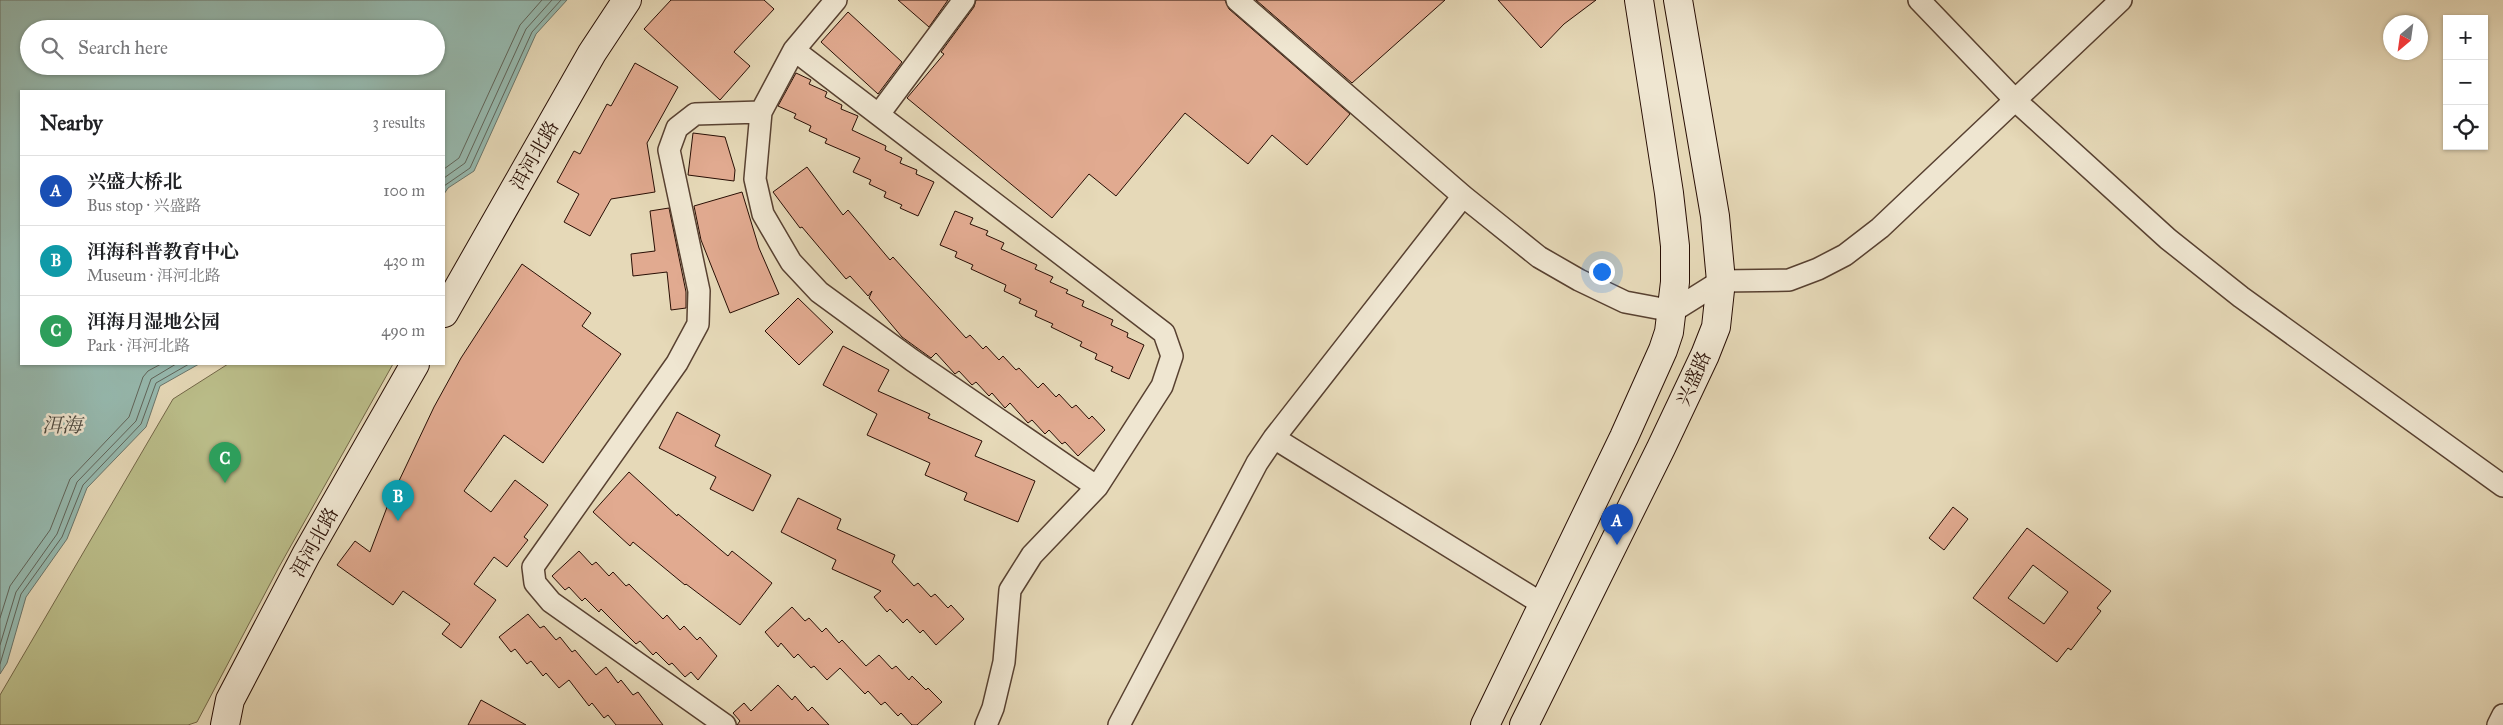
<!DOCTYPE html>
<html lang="en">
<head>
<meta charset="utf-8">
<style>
	:root { --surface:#fff; --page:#f2f2f2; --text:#202124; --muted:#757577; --line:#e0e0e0; --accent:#8f2418 }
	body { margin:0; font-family:"IM FELL Great Primer","Noto Serif SC",serif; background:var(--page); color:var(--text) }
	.controls { position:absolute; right:15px; top:15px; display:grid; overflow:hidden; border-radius:0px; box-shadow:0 1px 4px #0004 }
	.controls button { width:45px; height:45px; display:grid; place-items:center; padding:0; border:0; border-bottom:1px solid var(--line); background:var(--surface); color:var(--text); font:25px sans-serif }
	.compass { position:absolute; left:2383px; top:15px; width:45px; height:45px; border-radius:50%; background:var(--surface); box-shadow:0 1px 4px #0004; rotate:209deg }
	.you { position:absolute; left:1601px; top:271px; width:18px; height:18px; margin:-12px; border:4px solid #fff; border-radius:50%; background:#1a73e8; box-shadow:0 0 0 8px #1a73e833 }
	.badge { display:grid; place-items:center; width:32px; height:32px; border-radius:50%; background:var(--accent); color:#fff; font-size:16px; font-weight:700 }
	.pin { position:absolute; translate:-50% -41px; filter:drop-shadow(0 1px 2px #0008) }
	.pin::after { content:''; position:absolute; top:26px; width:18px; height:15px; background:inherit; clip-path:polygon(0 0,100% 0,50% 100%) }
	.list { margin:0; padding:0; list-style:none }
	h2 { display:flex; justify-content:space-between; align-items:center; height:65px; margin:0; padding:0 20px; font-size:21px }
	h2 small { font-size:16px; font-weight:400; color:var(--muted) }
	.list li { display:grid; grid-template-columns:32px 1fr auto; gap:15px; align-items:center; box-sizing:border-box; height:70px; padding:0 20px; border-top:1px solid var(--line) }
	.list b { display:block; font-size:19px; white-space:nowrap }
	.list p { margin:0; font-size:16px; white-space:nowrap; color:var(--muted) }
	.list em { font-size:16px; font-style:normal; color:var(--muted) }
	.icon { flex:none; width:28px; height:28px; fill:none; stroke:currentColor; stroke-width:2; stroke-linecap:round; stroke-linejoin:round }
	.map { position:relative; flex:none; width:2503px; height:725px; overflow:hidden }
	.search { position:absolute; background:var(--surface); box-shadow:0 1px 4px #0004; left:20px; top:20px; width:425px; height:55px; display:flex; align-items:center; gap:12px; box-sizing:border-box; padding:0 18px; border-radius:28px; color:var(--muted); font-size:19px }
	.panel { position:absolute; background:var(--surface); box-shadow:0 1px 4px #0004; left:20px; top:90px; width:425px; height:275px; border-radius:0px }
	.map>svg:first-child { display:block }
</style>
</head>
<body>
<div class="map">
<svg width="2503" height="725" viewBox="0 0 2503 725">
	<rect width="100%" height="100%" fill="#e6d9b8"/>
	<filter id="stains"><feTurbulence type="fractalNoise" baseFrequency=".004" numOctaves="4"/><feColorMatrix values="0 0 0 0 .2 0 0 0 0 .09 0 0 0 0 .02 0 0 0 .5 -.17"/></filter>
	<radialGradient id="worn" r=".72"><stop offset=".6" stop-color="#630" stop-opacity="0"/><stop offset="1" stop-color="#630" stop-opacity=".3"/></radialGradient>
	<path fill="#bbbe8a" stroke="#726647" d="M 228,364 L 393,364 L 279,567 L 197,722 L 188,725 L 0,725 L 0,695 L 173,399 Z"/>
	<path fill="#96bab0" stroke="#6a756b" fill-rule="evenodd" d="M 0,0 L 567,0 L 536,34 L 474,171 L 448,188 L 444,194 L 444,91 L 21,91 L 21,364 L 199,364 L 160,386 L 146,427 L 87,488 L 67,539 L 26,597 L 7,663 L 0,674 ZM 29,29 L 436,29 L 436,66 L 29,66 Z"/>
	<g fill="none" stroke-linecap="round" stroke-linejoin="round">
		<path stroke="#5f645a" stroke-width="1" d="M 444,169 L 459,158 L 520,25 L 542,0
			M 444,178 L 465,163 L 526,29 L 552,0
			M 444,186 L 470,168 L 532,32 L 561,0
			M 0,618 L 10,586 L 50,530 L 70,479 L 129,417 L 143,377 L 148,371 L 161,364
			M 0,645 L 16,592 L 57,534 L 77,482 L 136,421 L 151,379 L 176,364
			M 0,664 L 21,594 L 62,537 L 83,485 L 141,424 L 156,383 L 189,364"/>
	</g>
	<path fill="#e1aa90" stroke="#280e04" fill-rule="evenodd" d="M 671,0 L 764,0 L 774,9 L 734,52 L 750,66 L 720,100 L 644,29 Z
		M 898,0 L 948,0 L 929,27 Z
		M 976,0 L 1225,0 L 1229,9 L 1350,114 L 1307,165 L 1272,135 L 1248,164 L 1185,113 L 1116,196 L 1089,174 L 1052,218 L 907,98 L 944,54 L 941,52 L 974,7 Z
		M 1256,0 L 1445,0 L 1352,83 Z
		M 1498,0 L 1596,0 L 1564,24 L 1541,48 Z
		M 848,12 L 902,62 L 878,94 L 821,42 Z
		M 635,63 L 678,87 L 647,143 L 655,192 L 611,199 L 590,236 L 564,222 L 579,194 L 557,182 L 574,151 L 580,154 L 607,104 L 611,106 Z
		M 796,73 L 811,80 L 809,84 L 827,92 L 825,97 L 842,105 L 841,109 L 858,116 L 852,130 L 886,146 L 885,150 L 902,158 L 900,163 L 917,170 L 916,174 L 934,182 L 918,216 L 900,208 L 902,205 L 884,197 L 886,192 L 869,184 L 871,180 L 853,172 L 860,158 L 825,143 L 827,139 L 809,131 L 811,126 L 794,118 L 796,114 L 778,106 Z
		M 693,133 L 725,137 L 735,170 L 734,181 L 688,175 Z
		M 807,167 L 843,215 L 848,210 L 890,260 L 893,257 L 966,338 L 970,335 L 983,349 L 986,346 L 999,360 L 1003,356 L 1016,370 L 1019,368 L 1038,388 L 1043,383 L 1056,397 L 1059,394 L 1072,408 L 1076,405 L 1089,419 L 1092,416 L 1105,430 L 1078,456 L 1065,442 L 1062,444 L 1049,430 L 1045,434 L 1032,420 L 1028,423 L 1010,403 L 1005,408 L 992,393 L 989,396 L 976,382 L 972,385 L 959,371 L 955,374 L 936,353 L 931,358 L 902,337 L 869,298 L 872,291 L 868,296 L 850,276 L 846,279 L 802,227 L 800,228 L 773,192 Z
		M 742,192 L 759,248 L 779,294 L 730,313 L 701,240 L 694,206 Z
		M 669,208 L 686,292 L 686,308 L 671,310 L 667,272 L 633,276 L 631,254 L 655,251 L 650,211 Z
		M 955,211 L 973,218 L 970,224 L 988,231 L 986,235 L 1004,243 L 1001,249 L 1037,265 L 1035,269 L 1053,277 L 1050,282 L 1068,290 L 1066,293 L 1084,301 L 1082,306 L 1113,320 L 1111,325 L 1128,333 L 1127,337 L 1144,345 L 1129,379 L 1111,371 L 1113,367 L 1095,359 L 1097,354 L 1080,346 L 1082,342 L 1051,327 L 1053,324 L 1035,316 L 1037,311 L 1019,303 L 1021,299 L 1004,291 L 1006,285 L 971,269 L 973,265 L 955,257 L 957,252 L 940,245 Z
		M 522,264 L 591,313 L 582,326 L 621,354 L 543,463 L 504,435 L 464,491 L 491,512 L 515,480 L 548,505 L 524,537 L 528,540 L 507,567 L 494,557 L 474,584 L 496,600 L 461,648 L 442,634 L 450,624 L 403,591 L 393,605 L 337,565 L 355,541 L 370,552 L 389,502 L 434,407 L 461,358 Z
		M 798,298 L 833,332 L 799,365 L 765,331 Z
		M 843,346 L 889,370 L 878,391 L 930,414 L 928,418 L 982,441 L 975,456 L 1035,481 L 1018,522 L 964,500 L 967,493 L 925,475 L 930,463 L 867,435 L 877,414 L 823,385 Z
		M 677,412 L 720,435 L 715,446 L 771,475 L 753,511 L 710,489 L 716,477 L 659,448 Z
		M 629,472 L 677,516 L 678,514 L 728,556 L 732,551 L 772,583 L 740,625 L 686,584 L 685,585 L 633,542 L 630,546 L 593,512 Z
		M 798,498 L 841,519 L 837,529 L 895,555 L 892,562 L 914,586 L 918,583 L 931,597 L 935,594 L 948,608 L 951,605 L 964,619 L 936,645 L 923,630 L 920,633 L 907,619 L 903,623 L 890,609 L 887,612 L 874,597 L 881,591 L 832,569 L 836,560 L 781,532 Z
		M 1953,507 L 1968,519 L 1944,550 L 1929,538 Z
		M 2027,528 L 2111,591 L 2097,608 L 2101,611 L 2071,650 L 2068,648 L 2057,662 L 1973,598 ZM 2033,565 L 2068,592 L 2044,624 L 2008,598 Z
		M 579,551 L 592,565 L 596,562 L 609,576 L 613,572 L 626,586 L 629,584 L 663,619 L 667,615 L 680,630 L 684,626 L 697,640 L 700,637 L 717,656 L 698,680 L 691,672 L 685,677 L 672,663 L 669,665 L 656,652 L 653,655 L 640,641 L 636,644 L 601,609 L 599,612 L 585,598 L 582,601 L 569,587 L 565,590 L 552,576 Z
		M 792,607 L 805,621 L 809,618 L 822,632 L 826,628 L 839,643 L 842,640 L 866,666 L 879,655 L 892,669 L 896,666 L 909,680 L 912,676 L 926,690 L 928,688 L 942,702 L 917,725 L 912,725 L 901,713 L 898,716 L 885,702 L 881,705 L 868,691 L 865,694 L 840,668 L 827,680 L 814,666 L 811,668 L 798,654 L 794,658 L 781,643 L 778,647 L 765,632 Z
		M 528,614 L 540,628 L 544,626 L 556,640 L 560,637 L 572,652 L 575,650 L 596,675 L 606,667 L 618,683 L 621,680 L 633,695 L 638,692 L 663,725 L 616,725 L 608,715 L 604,718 L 592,703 L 589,706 L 569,680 L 559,688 L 546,673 L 543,676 L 531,661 L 527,664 L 515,649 L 511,652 L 499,637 Z
		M 778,685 L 792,700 L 795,696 L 808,711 L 812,707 L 829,725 L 737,725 L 740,721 L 733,713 L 744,703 L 751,711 Z
		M 481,700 L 526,725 L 468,725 Z"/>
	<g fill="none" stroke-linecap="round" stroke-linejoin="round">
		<defs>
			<path id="street" d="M 836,0 L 794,50 L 761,112 L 755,179 L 763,214 L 791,262 L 819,292 L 912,360 L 1097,487
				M 1237,0 L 1463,196 L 1539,257 L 1579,280 L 1625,302 L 1673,311 L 1721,281 L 1789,280 L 1818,269 L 1845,255 L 1880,228 L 2121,0
				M 1919,0 L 2016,101 L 2168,239 L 2241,297 L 2503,486
				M 794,50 L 1164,333 L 1172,356 L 1162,386 L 1097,487 L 1032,555 L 1010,590 L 1004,662 L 993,708 L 986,725
				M 879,114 L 964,0
				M 1274,438 L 1544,605
				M 725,725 L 551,602 L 535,583 L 533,567 L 677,363 L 698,324 L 699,291 L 669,150 L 677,128 L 695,114 L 761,112
				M 1119,725 L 1257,463 L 1274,438 L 1463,196
				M 2498,725 L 2503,715"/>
			<path id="secondary" d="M 444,313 L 592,53 L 627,0
				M 225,725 L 230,700 L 306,555 L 415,364
				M 1485,725 L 1624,437 L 1663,350 L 1669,332 L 1675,282 L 1675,246 L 1669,193 L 1639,0
				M 1524,725 L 1661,448 L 1705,355 L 1716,327 L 1721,281 L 1715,216 L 1678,0"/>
		</defs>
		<use href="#street" stroke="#584131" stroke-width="24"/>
		<use href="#secondary" stroke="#280e04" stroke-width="30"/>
		<use href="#street" stroke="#efe6d1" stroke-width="21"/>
		<use href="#secondary" stroke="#efe6d1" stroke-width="28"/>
	</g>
	<g text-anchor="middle" stroke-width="5" stroke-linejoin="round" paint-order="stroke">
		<g font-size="19" fill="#280e04" stroke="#efe6d1">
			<text transform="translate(534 155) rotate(-60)" y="7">洱河北路</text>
			<text transform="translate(1693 378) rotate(-66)" y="7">兴盛路</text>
			<text transform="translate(314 542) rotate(-61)" y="7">洱河北路</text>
		</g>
		<g font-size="20" font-style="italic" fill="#4e4a40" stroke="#efe6d1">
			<text x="62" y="432">洱海</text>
		</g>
	</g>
	<rect width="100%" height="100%" filter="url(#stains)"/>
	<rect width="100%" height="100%" fill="url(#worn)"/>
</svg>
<div class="controls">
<button>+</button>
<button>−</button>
<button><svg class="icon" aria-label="locate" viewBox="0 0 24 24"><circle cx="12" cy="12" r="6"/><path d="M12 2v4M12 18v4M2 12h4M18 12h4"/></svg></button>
</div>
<svg class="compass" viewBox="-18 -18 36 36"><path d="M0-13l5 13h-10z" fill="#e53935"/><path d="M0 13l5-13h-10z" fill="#757577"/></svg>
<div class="you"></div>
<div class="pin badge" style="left:1617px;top:545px;background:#1a4fb4">A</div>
<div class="pin badge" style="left:398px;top:521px;background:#0f9aa8">B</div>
<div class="pin badge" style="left:225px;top:483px;background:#2e9e5b">C</div>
<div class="search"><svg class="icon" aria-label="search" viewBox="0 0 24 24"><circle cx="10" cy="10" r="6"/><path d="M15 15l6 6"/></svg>Search here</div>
<section class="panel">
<h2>Nearby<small>3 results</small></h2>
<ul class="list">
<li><span class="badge" style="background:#1a4fb4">A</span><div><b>兴盛大桥北</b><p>Bus stop · 兴盛路</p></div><em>100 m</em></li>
<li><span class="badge" style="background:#0f9aa8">B</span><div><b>洱海科普教育中心</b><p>Museum · 洱河北路</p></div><em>430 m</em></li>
<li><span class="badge" style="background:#2e9e5b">C</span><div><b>洱海月湿地公园</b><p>Park · 洱河北路</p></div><em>490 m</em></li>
</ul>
</section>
</div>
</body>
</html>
